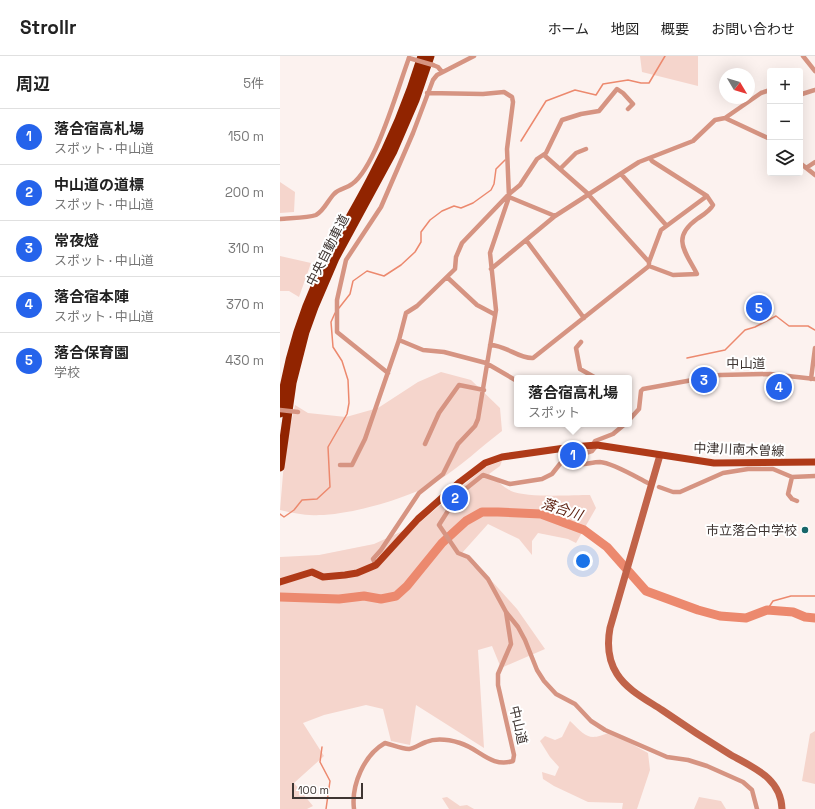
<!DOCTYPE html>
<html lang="ja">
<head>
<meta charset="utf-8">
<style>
	:root { --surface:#fff; --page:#f6f6f6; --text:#222; --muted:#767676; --line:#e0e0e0; --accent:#2563eb }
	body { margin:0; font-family:"Space Grotesk","Noto Sans JP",sans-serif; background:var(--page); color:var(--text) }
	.controls { position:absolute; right:12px; top:12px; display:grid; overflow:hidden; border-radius:4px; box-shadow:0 4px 16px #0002 }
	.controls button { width:36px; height:36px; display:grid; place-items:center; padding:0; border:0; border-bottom:1px solid var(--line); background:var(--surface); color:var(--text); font:20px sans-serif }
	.compass { position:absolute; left:439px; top:12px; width:36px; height:36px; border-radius:50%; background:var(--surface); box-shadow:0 4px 16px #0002; rotate:128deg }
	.scale { position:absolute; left:12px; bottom:10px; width:71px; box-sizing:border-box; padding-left:4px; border:2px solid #3e3532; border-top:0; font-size:11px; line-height:14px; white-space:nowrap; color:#3e3532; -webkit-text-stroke:3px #fff; paint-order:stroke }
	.you { position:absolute; left:303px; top:505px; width:14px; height:14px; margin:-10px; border:3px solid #fff; border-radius:50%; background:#1a73e8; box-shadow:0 0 0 6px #1a73e833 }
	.badge { display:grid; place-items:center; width:26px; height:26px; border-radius:50%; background:var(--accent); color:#fff; font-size:13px; font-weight:700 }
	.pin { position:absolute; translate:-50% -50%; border:2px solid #fff; box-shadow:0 1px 4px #0006 }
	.popup { position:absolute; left:234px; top:319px; width:118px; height:52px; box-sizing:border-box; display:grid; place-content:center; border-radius:4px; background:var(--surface); filter:drop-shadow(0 1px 3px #0005); font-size:13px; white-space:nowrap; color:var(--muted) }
	.popup b { font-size:15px; color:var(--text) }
	.popup::after { content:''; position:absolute; left:50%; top:100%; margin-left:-8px; border:8px solid transparent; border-top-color:var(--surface) }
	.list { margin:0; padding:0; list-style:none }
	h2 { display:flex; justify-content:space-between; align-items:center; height:52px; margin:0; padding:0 16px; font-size:17px }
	h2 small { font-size:13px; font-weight:400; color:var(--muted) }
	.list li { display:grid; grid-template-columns:26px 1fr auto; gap:12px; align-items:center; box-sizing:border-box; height:56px; padding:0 16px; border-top:1px solid var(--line) }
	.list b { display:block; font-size:15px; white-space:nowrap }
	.list p { margin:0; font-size:13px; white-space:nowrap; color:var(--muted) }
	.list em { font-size:13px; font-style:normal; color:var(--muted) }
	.icon { flex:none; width:22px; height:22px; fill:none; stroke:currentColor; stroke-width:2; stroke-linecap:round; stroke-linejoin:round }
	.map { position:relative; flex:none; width:535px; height:753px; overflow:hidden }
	header { display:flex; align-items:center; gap:24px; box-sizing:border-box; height:56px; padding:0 20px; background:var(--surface); border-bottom:1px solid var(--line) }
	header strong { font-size:19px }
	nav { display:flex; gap:22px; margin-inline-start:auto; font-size:14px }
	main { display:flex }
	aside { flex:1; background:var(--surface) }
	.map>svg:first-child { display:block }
</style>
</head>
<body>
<header>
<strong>Strollr</strong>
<nav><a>ホーム</a><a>地図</a><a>概要</a><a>お問い合わせ</a></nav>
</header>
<main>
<aside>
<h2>周辺<small>5件</small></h2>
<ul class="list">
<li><span class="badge">1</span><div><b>落合宿高札場</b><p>スポット · 中山道</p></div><em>150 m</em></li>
<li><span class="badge">2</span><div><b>中山道の道標</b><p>スポット · 中山道</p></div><em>200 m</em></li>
<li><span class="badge">3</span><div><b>常夜燈</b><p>スポット · 中山道</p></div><em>310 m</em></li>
<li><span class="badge">4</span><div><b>落合宿本陣</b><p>スポット · 中山道</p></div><em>370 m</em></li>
<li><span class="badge">5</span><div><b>落合保育園</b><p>学校</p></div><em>430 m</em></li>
</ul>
</aside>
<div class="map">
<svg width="535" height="753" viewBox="0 0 535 753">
	<rect width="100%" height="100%" fill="#fcf2ef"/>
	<path fill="#f5d5cc" d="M 360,0 L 418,0 L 418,30 L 362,16 Z
		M 0,126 L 15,136 L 14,156 L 0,157 Z
		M 0,200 L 31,207 L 19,241 L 9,235 L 0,235 Z
		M 161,316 L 191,324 L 220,352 L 222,375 C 201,391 180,411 159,424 C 133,441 71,459 39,459 C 26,460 13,457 0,454 L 5,394 L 15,349 L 28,357 L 66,361 L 98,352 L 138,326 Z
		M 222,405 L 220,410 L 209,418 C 216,424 223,431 231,435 C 246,442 292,439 310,439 L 316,452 L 296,487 L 288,483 L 258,477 L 252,485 L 252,499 L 239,483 L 208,468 L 182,497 L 193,510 L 210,523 L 237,553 L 265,593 L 221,612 L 212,590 L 198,594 L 204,692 L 136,649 L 130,689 L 111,685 L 103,653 L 86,649 L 44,659 L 23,667 L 44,700 L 14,727 L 33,750 L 27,753 L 0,753 L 0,501 L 39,499 L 94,488 L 138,468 L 205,411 Z
		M 290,665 C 306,680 308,686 330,676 L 368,697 L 370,714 L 357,753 L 342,753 L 343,747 L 308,746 L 274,730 L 263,723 L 262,716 L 275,720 L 279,711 L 270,701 L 260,685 L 265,680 L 275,684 L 282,681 Z
		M 535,675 L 535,728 L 522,725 L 530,678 Z
		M 167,741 L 180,750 L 187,749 L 194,753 L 169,753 L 162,742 Z
		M 419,741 L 441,745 L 446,753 L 414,753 Z"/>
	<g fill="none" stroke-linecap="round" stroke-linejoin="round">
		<path stroke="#ec896e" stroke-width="1.5" d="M 241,85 L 266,45 L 295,34 L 316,39 L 323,28 L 348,24 L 361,27 L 369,27 L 385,0
			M 59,252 L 70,238 L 73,225 L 87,215 L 104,220 L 121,209 L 135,196 L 141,186 L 141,176 L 150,164 L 162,155 L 174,150 L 181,152 L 193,147 L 211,134 L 214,128 L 216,113 L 225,104
			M 407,302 L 445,294 L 465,274 L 475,271 L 496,260 L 509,270 L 528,270 L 535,274
			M 0,458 L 4,461 L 14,454 L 22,444 L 37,443 L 50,431 L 48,391 L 67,358 L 69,347 L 68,324 L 62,305 L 53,291 L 51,266 L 55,257
			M 487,554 L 493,545 L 511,540 L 535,540
			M 42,691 L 40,706 L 50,725 L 46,753"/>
		<path stroke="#ec896e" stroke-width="9" d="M 0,541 L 59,543 L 84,540 L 101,543 L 116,540 L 127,530 L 162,487 L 186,465 L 202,456 L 218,456 L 261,458 L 304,474 L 327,491 L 366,535 L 418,554 L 440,560 L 466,562 L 487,554 L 513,556 L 525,561 L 535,562"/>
		<path stroke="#d69482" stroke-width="4.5" d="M 523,0 L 535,15
			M 153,9 L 158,11 L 162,16
			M 520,41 L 522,38 L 535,34
			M 445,62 L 481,37 L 490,34
			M 264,99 L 306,136 L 369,206 L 369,210
			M 520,107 L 535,119
			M 526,112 L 535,106
			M 280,113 L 296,97 L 306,93
			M 341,118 L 386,169
			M 229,141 L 275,160
			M 0,163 C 9,162 28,162 36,159 C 44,155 48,144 54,138 C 59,132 66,133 72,128 C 96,111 118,31 129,2
			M 246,184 L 304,262
			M 369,206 L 381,174 L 427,140
			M 369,210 L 393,219 L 417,218 C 405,195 391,182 417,163 C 423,159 430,155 433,149 L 427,140 L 372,105 L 370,102
			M 211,213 L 275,160 L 359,106 L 413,85 L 435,64 L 445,62 L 490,83
			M 168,222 L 197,249 L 214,258
			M 119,284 L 143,294 L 164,296 L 206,307 L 237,325
			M 301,286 L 296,292 L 300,313 L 316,322
			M 210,289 C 226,289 239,303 253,302 L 369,210
			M 108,317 L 57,276 L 57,244 L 66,204 L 101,151 L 133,77 L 153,24 L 157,19 L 194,0
			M 531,323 L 535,292
			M 349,364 L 359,353 L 361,335 L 363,333 L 440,319 L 490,318 L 535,323
			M 145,388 L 159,357 L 179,329 L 204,334
			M 313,389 L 315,385 L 333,378 L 345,368
			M 287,403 C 298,413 308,406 320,406 C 333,407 356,421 368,427
			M 60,409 L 72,409 L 85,383 L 119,284 L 126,257 L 137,250 L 175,213 L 176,201 L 182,187 L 229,138 L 240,129 L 257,103 L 266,97 L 282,64 L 301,58 L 319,55 L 337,33 L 343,37 L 353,48 L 348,53
			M 512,421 L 508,438 L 512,443 L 517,445
			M 379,431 L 393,436 L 400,436 L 443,417 L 468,413 L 493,413 L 512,421 L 535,420
			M 96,509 L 93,503 L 101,494 L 139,437 L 163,418 L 178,388 L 195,370 L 198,363 L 216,254 L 210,197 L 229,141 L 227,93 L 233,46 L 232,41 L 224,36 L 203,38 L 147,37
			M 226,556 L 238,571 L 245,584 L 257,614 L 264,625 L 276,638 L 295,648 L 311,665 L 325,674 L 387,701 L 408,704 L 427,710 L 463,726 L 472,734 L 477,753
			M 74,753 C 71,729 84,699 105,687 C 113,689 121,693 129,693 C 135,692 140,688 146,686 C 156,682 170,684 180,687 C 200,693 211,712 233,705 L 234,699 L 218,629 L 218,618 L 231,588 L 226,556 L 208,523 L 188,501 L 178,497 L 159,469 L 178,439 L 203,419 L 230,428 L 262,423 L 272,418 L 283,404 L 312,395 L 317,389"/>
		<path stroke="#c16349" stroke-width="7" d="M 380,399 L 330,572 C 327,588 328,604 337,618 C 347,634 367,644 382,654 C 405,670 428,685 451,699 C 474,712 501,722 502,753"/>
		<path stroke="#af3a18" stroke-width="7" d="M 0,526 L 32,516 L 43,521 L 65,519 L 77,517 L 96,509 L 138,463 L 180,426 L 205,407 L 222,401 L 292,391 L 317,389 L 434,407 L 535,406"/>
		<path stroke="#912400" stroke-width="9" d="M 0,357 C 6,312 18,268 37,226 C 52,190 73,158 91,123 C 112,84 129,43 142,0
			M 0,411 L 12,327 L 25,276 L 34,251 L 55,202 L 113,95 L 135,44 L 150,0"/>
		<path stroke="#d69482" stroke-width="4.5" d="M 129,2 L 153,9
			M 0,354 L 18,356"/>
	</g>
	<circle fill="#176669" stroke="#fff" stroke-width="1.5" cx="525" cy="474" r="4"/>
	<g text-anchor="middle" stroke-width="4" stroke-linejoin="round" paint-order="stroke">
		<g font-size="13" fill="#3e3532" stroke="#fff">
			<text transform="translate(47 194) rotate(-63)" y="5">中央自動車道</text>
			<text x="466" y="312">中山道</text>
			<text transform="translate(459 393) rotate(2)" y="5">中津川南木曽線</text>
			<text transform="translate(239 669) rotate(77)" y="5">中山道</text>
		</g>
		<g font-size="13" fill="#3e3532" stroke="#fff" text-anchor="end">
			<text x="517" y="479">市立落合中学校</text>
		</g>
		<g font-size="14" font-style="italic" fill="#591b0a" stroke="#fff">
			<text transform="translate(282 453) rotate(18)" y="5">落合川</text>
		</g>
	</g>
</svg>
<div class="controls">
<button>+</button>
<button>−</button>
<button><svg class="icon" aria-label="layers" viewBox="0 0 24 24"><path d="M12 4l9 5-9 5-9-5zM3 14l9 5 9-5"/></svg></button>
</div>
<svg class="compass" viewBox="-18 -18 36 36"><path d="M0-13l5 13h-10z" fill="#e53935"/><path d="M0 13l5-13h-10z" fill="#767676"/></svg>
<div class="scale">100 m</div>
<div class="you"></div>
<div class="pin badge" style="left:293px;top:399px">1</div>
<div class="popup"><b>落合宿高札場</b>スポット</div>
<div class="pin badge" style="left:175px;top:442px">2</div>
<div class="pin badge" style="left:424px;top:324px">3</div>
<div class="pin badge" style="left:499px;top:331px">4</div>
<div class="pin badge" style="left:479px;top:252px">5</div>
</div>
</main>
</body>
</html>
